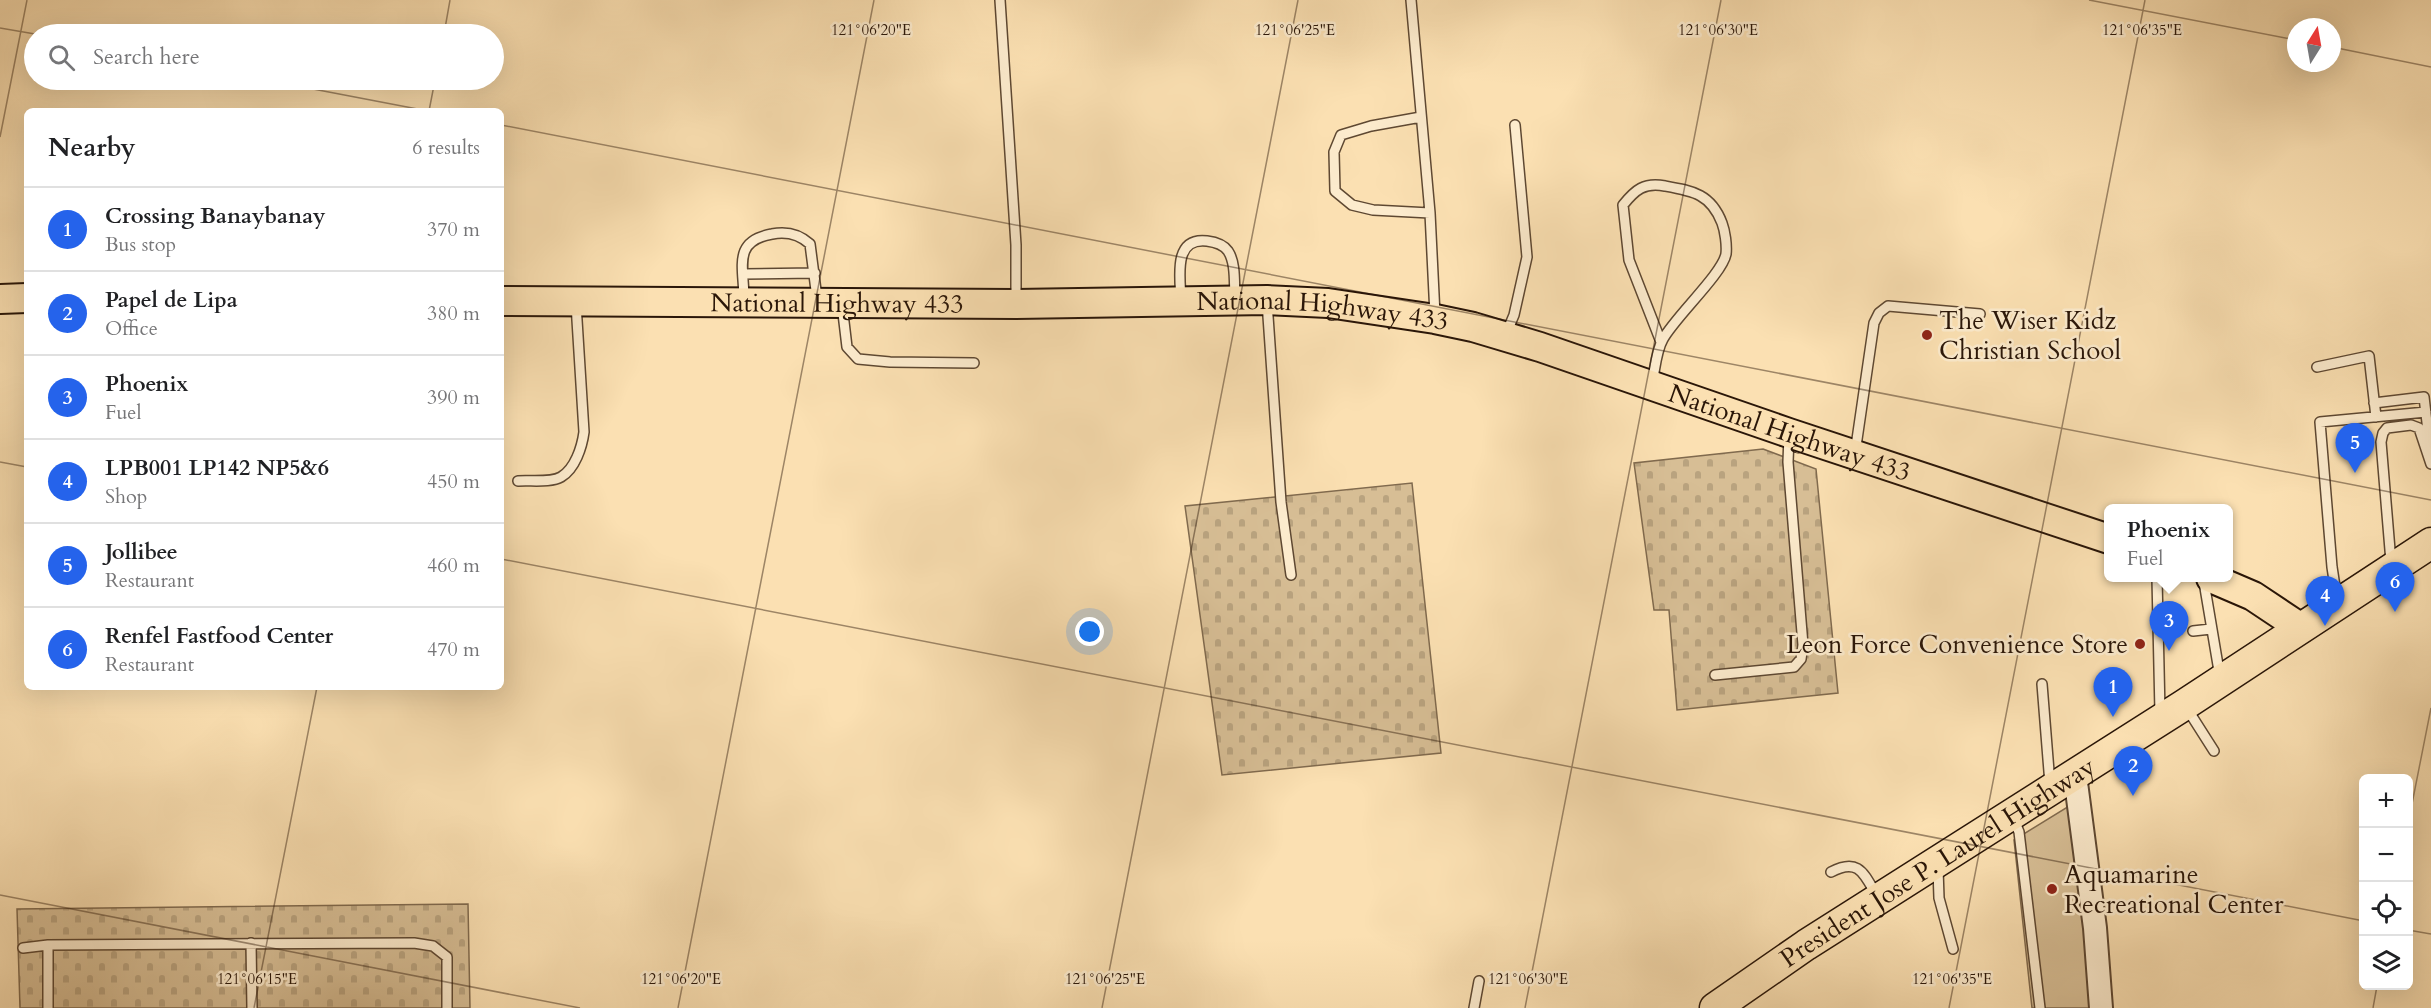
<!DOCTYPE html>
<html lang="en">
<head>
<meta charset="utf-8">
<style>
	:root { --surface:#fff; --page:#f2f2f2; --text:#202124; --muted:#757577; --line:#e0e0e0; --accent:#2563eb }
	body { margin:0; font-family:Cardo,serif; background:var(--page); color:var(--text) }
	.controls { position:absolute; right:18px; bottom:18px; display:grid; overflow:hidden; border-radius:9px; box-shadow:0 6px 24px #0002 }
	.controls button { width:54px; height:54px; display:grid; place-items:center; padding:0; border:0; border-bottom:2px solid var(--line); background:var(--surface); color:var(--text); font:30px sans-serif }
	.compass { position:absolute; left:2287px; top:18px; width:54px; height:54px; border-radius:50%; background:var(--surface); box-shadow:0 6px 24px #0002; rotate:11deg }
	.you { position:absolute; left:1090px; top:632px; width:21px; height:21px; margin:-15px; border:4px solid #fff; border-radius:50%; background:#1a73e8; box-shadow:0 0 0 9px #1a73e833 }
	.badge { display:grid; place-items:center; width:39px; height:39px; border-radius:50%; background:var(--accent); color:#fff; font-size:20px; font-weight:700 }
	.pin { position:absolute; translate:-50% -50px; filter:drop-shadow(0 2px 3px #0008) }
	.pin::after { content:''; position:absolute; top:32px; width:21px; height:18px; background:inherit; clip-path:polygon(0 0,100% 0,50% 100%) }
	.popup { position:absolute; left:2104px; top:504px; width:129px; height:78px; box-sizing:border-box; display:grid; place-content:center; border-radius:9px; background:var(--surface); filter:drop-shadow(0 2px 4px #0005); font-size:20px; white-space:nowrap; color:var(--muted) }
	.popup b { font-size:22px; color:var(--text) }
	.popup::after { content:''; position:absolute; left:50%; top:100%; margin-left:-12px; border:12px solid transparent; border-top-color:var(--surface) }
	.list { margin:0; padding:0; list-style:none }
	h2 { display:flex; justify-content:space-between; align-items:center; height:78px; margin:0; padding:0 24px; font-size:26px }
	h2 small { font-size:20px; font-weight:400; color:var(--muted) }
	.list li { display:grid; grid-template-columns:39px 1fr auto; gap:18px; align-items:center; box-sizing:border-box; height:84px; padding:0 24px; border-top:2px solid var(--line) }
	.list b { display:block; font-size:22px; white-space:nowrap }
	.list p { margin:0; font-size:20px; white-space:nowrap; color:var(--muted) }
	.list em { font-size:20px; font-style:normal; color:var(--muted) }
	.icon { flex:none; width:33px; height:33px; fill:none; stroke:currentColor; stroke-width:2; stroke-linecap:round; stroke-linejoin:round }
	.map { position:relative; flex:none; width:2431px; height:1008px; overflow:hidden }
	.search { position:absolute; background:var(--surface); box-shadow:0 6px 24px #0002; left:24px; top:24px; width:480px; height:66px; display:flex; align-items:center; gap:15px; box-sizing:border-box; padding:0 21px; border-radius:33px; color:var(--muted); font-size:22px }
	.panel { position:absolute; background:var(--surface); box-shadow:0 6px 24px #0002; left:24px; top:108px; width:480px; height:582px; border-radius:9px }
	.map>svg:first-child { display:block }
</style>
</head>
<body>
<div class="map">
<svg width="2431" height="1008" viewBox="0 0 2431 1008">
	<defs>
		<pattern id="cemetery-stones" width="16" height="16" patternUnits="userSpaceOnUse" patternTransform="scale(1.5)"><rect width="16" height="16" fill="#d7be95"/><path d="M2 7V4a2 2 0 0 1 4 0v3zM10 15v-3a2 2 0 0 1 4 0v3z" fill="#b9a37f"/></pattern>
	</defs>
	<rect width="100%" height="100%" fill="#fbe0b2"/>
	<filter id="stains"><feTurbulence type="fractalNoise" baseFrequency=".00333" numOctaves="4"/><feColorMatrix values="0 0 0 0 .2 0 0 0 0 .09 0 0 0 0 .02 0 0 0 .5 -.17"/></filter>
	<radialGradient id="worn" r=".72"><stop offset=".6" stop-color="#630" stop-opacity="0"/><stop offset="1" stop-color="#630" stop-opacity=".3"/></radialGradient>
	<path fill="url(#cemetery-stones)" stroke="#806a4e" stroke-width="1.5" d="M 1763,449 L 1816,469 L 1838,693 L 1677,710 L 1669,610 L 1654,610 L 1634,463 Z
		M 1412,483 L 1441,753 L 1222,775 L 1185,506 Z
		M 468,904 L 470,1008 L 20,1008 L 17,909 Z"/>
	<path fill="#d7be95" stroke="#806a4e" stroke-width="1.5" d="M 2074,803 L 2094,1008 L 2032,1008 L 2014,840 Z"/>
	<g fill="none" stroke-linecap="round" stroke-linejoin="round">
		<defs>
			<path id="service" d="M 1000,0 L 1016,245 L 1016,300
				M 1411,0 L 1430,213 L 1435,315
				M 1421,117 L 1371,126 L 1341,135 L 1334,152 L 1335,191 L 1352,205 L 1373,210 L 1430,213
				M 744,274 L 815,273
				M 1181,299 C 1180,277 1173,237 1207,241 C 1215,242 1223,244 1228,251 C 1236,263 1234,283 1235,297
				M 744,300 C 744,267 732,241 772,234 C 787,231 799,234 810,244 L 817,298
				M 1267,302 L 1281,502 L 1291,575
				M 842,305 L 847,347 L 858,359 L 890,362 L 974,363
				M 1506,334 L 1514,315 L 1527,257 L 1515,125
				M 2317,367 L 2369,356 L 2376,417
				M 1652,383 C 1655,370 1656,351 1663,339 C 1676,316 1722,274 1726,254 C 1727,245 1725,231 1722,223 C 1711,194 1693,191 1665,186 C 1644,182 1635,190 1623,205 L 1629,260 L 1661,342
				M 2374,403 L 2424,397 L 2430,448
				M 1855,453 L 1874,323 L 1879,313 L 1888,306 L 1980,314
				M 518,481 C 530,480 551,483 561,477 C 575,469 582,447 584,432 L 576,304
				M 2391,562 L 2381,442 L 2383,433 L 2387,428 L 2411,425 L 2419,428 L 2431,464
				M 2157,578 L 2160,713
				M 2204,582 L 2220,677
				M 2337,600 L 2332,567 L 2320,422 L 2426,412
				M 2193,631 L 2211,629
				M 1715,675 L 1794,667 L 1801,659 L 1803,645 L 1788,462 L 1789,436
				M 2042,684 L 2050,784
				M 2186,707 L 2214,751
				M 2013,817 L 2019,832 L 2040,1008
				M 1938,869 L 1939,898 L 1953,949
				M 1831,872 C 1859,857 1864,874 1877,896
				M 251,943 L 252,1008
				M 48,945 L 48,1008
				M 23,948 L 48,945 L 414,943 L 433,946 L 447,957 L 447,1008
				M 1474,1008 L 1479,981"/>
			<path id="tertiary" d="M 2075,775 L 2095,928 L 2101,1008"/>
			<g id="primary">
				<path d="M 0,299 L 27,298"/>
				<path id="s1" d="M 501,301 L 1016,304 L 1267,300 L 1328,303 L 1435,319 L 1473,327 L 1540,347 L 1789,433 L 2109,539"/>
				<path d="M 2211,578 L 2253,596 L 2301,628"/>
			</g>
			<g id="trunk">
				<path id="s2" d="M 1715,1008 L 1806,945 L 2184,705 L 2431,543"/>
			</g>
		</defs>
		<use href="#service" stroke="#5e4832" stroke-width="12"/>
		<use href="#tertiary" stroke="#5e4832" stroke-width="26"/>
		<use href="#primary" stroke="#2a1608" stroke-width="32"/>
		<use href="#trunk" stroke="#2a1608" stroke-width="33"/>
		<use href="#service" stroke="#fcebcd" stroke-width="9"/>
		<use href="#tertiary" stroke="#fcebcd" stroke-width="22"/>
		<use href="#primary" stroke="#fbe0b2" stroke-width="28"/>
		<use href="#trunk" stroke="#fbe0b2" stroke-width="30"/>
	</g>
	<path fill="none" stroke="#2a1608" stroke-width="1.5" stroke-opacity="0.45" d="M 2089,0 L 2296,40M 0,28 L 35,34M 444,34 L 450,0M 2332,47 L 2431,67M 266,80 L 428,111M 429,111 L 435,80M 501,125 L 2431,500M 0,137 L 27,0M 0,462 L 27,467M 501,559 L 2364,921M 2408,824 L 2431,708M 0,895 L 580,1008M 2408,930 L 2431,934M 254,1008 L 317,687M 678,1008 L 874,0M 1102,1008 L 1298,0M 1525,1008 L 1721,0M 1949,1008 L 2145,0M 2373,1008 L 2377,986"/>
	<g fill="#8f2418" stroke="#fcebcd" stroke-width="2">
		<circle cx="1927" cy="335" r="6"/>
		<circle cx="2140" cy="644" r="6"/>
		<circle cx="2052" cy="889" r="6"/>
	</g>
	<g text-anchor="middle" stroke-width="5" stroke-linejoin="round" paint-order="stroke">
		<g font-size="26" fill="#2a1608" stroke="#fcebcd">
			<text dy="9" stroke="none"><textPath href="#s1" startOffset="336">National Highway 433</textPath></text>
			<text dy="9" stroke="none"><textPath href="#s1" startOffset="822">National Highway 433</textPath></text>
			<text dy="9" stroke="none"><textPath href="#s1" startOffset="1308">National Highway 433</textPath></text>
			<text dy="9" stroke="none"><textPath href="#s2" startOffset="266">President Jose P. Laurel Highway</textPath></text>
		</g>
		<g font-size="26" fill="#2a1608" stroke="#fcebcd" text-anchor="start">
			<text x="1939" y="329">The Wiser Kidz<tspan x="1939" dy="30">Christian School</tspan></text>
			<text x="2128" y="653" text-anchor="end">Leon Force Convenience Store</text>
			<text x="2064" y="883">Aquamarine<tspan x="2064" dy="30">Recreational Center</tspan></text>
		</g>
	</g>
	<g font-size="15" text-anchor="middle" fill="#2a1608" stroke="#fcebcd" stroke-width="5" stroke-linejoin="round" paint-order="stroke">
		<text x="871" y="35">121°06'20"E</text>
		<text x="1295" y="35">121°06'25"E</text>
		<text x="1718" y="35">121°06'30"E</text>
		<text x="2142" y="35">121°06'35"E</text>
		<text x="257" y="984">121°06'15"E</text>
		<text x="681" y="984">121°06'20"E</text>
		<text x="1105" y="984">121°06'25"E</text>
		<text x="1528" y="984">121°06'30"E</text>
		<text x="1952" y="984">121°06'35"E</text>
	</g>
	<rect width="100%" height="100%" filter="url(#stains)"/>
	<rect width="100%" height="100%" fill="url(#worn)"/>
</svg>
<div class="controls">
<button>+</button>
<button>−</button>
<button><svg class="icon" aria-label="locate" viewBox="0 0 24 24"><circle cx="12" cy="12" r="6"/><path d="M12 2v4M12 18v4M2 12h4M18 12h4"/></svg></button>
<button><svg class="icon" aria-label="layers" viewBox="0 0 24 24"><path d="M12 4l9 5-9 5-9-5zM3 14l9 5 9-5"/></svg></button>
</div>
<svg class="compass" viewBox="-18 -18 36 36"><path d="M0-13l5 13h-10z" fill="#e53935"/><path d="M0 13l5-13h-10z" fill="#757577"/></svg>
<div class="you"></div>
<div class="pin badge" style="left:2113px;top:717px">1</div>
<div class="pin badge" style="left:2133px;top:796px">2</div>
<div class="pin badge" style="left:2169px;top:651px">3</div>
<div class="popup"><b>Phoenix</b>Fuel</div>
<div class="pin badge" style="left:2325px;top:626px">4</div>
<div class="pin badge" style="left:2355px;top:473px">5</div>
<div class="pin badge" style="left:2395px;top:612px">6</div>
<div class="search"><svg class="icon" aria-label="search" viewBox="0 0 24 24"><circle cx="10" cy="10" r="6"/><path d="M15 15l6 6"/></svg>Search here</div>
<section class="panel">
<h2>Nearby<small>6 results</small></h2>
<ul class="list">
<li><span class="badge">1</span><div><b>Crossing Banaybanay</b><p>Bus stop</p></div><em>370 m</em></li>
<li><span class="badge">2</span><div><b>Papel de Lipa</b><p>Office</p></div><em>380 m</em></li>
<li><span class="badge">3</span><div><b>Phoenix</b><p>Fuel</p></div><em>390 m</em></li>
<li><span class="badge">4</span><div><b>LPB001 LP142 NP5&amp;6</b><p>Shop</p></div><em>450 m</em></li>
<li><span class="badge">5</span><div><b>Jollibee</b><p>Restaurant</p></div><em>460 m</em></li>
<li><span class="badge">6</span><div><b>Renfel Fastfood Center</b><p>Restaurant</p></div><em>470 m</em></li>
</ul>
</section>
</div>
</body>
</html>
